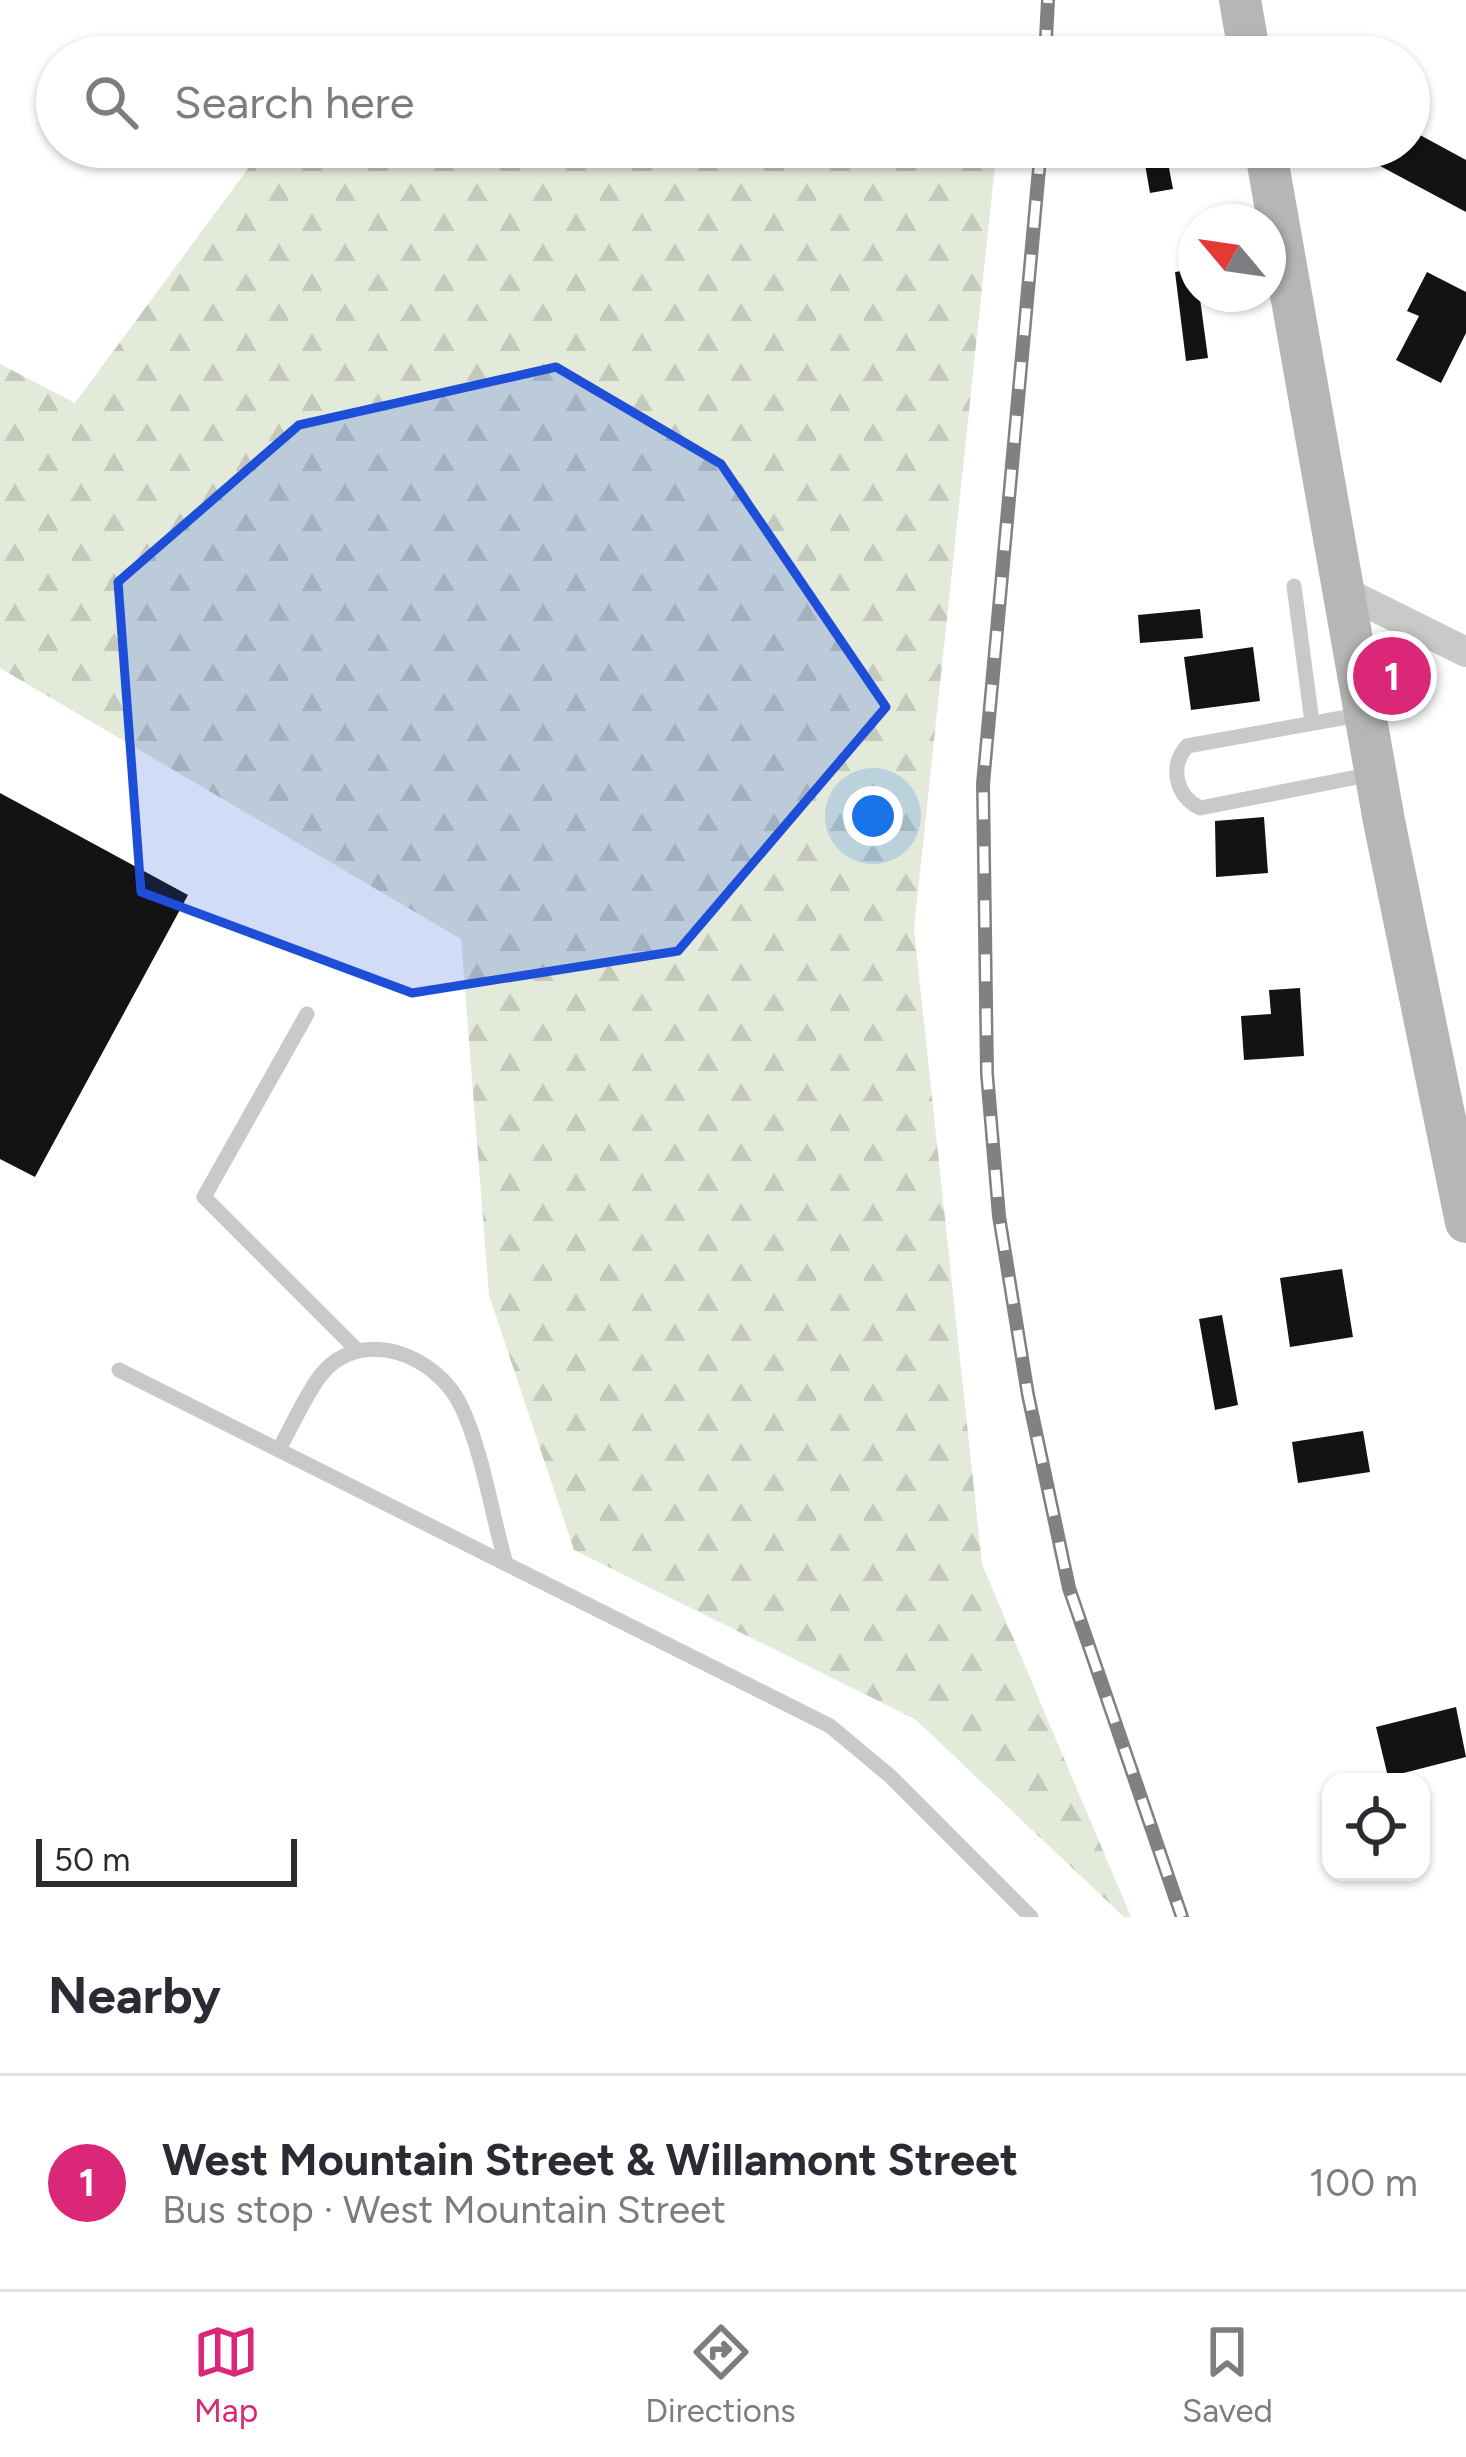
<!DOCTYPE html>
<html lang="en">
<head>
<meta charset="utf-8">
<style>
	:root { --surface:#fff; --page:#f7f7f7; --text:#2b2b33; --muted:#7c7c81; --line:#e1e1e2; --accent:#db2777 }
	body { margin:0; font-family:Figtree,sans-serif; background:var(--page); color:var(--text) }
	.controls { position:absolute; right:36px; bottom:36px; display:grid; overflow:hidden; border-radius:24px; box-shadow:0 3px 9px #0004 }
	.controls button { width:108px; height:108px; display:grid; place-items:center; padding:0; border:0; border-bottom:3px solid var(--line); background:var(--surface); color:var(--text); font:60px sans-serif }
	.compass { position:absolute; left:1178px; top:204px; width:108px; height:108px; border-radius:50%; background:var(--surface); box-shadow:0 3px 9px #0004; rotate:299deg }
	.scale { position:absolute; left:36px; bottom:30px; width:261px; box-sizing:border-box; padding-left:12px; border:6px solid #2c2c2c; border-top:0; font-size:33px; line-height:42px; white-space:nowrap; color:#2c2c2c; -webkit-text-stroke:9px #fff; paint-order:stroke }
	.you { position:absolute; left:873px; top:816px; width:42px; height:42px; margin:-30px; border:9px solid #fff; border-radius:50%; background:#1a73e8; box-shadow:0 0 0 18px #1a73e833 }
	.badge { display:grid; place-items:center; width:78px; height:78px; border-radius:50%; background:var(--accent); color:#fff; font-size:39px; font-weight:700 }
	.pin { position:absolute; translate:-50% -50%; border:6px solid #fff; box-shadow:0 3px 12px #0006 }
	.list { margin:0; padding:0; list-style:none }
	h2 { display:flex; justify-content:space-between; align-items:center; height:156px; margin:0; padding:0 48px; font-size:51px }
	h2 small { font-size:39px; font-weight:400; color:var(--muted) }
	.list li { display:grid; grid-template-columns:78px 1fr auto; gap:36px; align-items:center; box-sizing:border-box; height:216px; padding:0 48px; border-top:3px solid var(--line) }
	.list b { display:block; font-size:45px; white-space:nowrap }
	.list p { margin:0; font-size:39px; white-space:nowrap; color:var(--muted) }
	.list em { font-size:39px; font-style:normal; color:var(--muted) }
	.icon { flex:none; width:66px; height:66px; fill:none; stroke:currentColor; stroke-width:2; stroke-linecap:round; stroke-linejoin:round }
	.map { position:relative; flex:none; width:1466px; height:1917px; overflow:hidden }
	.search { position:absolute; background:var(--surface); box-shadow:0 3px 9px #0004; left:36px; right:36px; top:36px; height:132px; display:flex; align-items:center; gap:30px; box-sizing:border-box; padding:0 42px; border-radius:66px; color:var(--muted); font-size:45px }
	.sheet { height:372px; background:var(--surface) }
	nav { display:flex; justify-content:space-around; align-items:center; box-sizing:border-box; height:168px; border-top:3px solid var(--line); background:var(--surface); font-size:33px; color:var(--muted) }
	nav a { display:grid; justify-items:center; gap:6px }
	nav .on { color:var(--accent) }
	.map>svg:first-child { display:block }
</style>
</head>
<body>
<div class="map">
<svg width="1466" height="1917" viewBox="0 0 1466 1917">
	<defs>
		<pattern id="forest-firs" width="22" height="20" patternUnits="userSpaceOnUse" patternTransform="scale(3)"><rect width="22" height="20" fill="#e4eada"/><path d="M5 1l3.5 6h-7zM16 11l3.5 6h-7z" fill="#c4c9bb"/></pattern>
	</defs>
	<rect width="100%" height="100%" fill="#fff"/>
	<path fill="url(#forest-firs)" d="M 346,37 L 477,57 L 331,57 Z
		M 264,147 L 997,147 L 914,929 L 982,1564 L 1131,1917 L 1124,1917 L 915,1719 L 574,1550 L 489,1295 L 461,939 L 0,668 L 0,364 L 75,403 Z"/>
	<path fill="#131313" d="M 1409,129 L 1466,160 L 1466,212 L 1367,159 L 1374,147 L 1409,147 Z
		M 1142,147 L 1165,147 L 1173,189 L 1150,193 Z
		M 1196,269 L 1208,358 L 1186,361 L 1175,272 Z
		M 1427,272 L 1466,292 L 1466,333 L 1441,383 L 1396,360 L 1419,316 L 1407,311 Z
		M 1200,609 L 1203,638 L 1140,643 L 1138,615 Z
		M 1253,647 L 1260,701 L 1191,710 L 1184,657 Z
		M 0,793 L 188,895 L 35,1177 L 0,1159 Z
		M 1264,817 L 1268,873 L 1216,877 L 1215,821 Z
		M 1300,988 L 1304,1056 L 1244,1060 L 1241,1016 L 1271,1014 L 1269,990 Z
		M 1342,1269 L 1353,1337 L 1290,1347 L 1280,1278 Z
		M 1222,1315 L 1238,1405 L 1215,1410 L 1199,1319 Z
		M 1363,1431 L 1370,1472 L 1298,1483 L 1292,1442 Z
		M 1456,1707 L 1466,1757 L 1388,1777 L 1376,1727 Z"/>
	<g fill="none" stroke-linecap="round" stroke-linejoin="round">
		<path stroke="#c9c9c9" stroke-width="15" d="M 1294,586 L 1312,722
			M 1364,714 L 1187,746 C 1169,767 1176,796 1200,808 L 1373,774
			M 307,1014 L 204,1197 L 356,1349
			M 119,1370 L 830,1726 L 890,1776 L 1031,1917
			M 279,1449 C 292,1426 304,1398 320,1376 C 361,1324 438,1355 462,1408 C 483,1454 491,1511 505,1560"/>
		<path stroke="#c9c9c9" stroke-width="30" d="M 1343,591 L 1466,652"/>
		<path stroke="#b6b6b6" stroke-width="42" d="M 1240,0 L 1250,57
			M 1265,147 L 1384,821 L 1466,1222"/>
		<defs>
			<path id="rail" d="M 1045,57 L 1048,0
				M 1041,147 L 983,784 L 987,1074 L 999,1216 L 1028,1395 L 1069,1588 L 1182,1917"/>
		</defs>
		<use href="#rail" stroke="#818181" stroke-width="14"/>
		<use href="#rail" stroke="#fff" stroke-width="9" stroke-dasharray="27" stroke-linecap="butt"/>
	</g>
	<path fill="#1d4ed8" fill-opacity="0.2" stroke="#1d4ed8" stroke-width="9" stroke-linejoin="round" d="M 556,367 L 721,464 L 886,707 L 678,951 L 412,993 L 141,892 L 118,582 L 299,425 Z"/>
</svg>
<div class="controls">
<button><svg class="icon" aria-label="locate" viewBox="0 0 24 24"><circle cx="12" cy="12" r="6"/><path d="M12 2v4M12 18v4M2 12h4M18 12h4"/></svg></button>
</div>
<svg class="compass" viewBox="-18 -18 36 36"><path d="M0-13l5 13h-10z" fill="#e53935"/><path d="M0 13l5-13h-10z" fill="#7c7c81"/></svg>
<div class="scale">50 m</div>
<div class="you"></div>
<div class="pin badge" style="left:1392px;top:676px">1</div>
<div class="search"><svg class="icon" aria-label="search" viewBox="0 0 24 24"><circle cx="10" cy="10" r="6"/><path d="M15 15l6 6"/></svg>Search here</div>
</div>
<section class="sheet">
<h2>Nearby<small></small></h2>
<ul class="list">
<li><span class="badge">1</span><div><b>West Mountain Street &amp; Willamont Street</b><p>Bus stop · West Mountain Street</p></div><em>100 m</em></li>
</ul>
</section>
<nav>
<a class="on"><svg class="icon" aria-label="map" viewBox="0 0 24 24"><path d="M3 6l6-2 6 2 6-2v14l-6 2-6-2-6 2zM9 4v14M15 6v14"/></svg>Map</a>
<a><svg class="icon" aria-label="directions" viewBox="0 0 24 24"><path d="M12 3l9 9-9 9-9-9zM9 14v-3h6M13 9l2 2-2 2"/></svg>Directions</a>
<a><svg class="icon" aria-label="saved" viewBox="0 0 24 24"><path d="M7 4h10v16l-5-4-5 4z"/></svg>Saved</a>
</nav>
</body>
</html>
